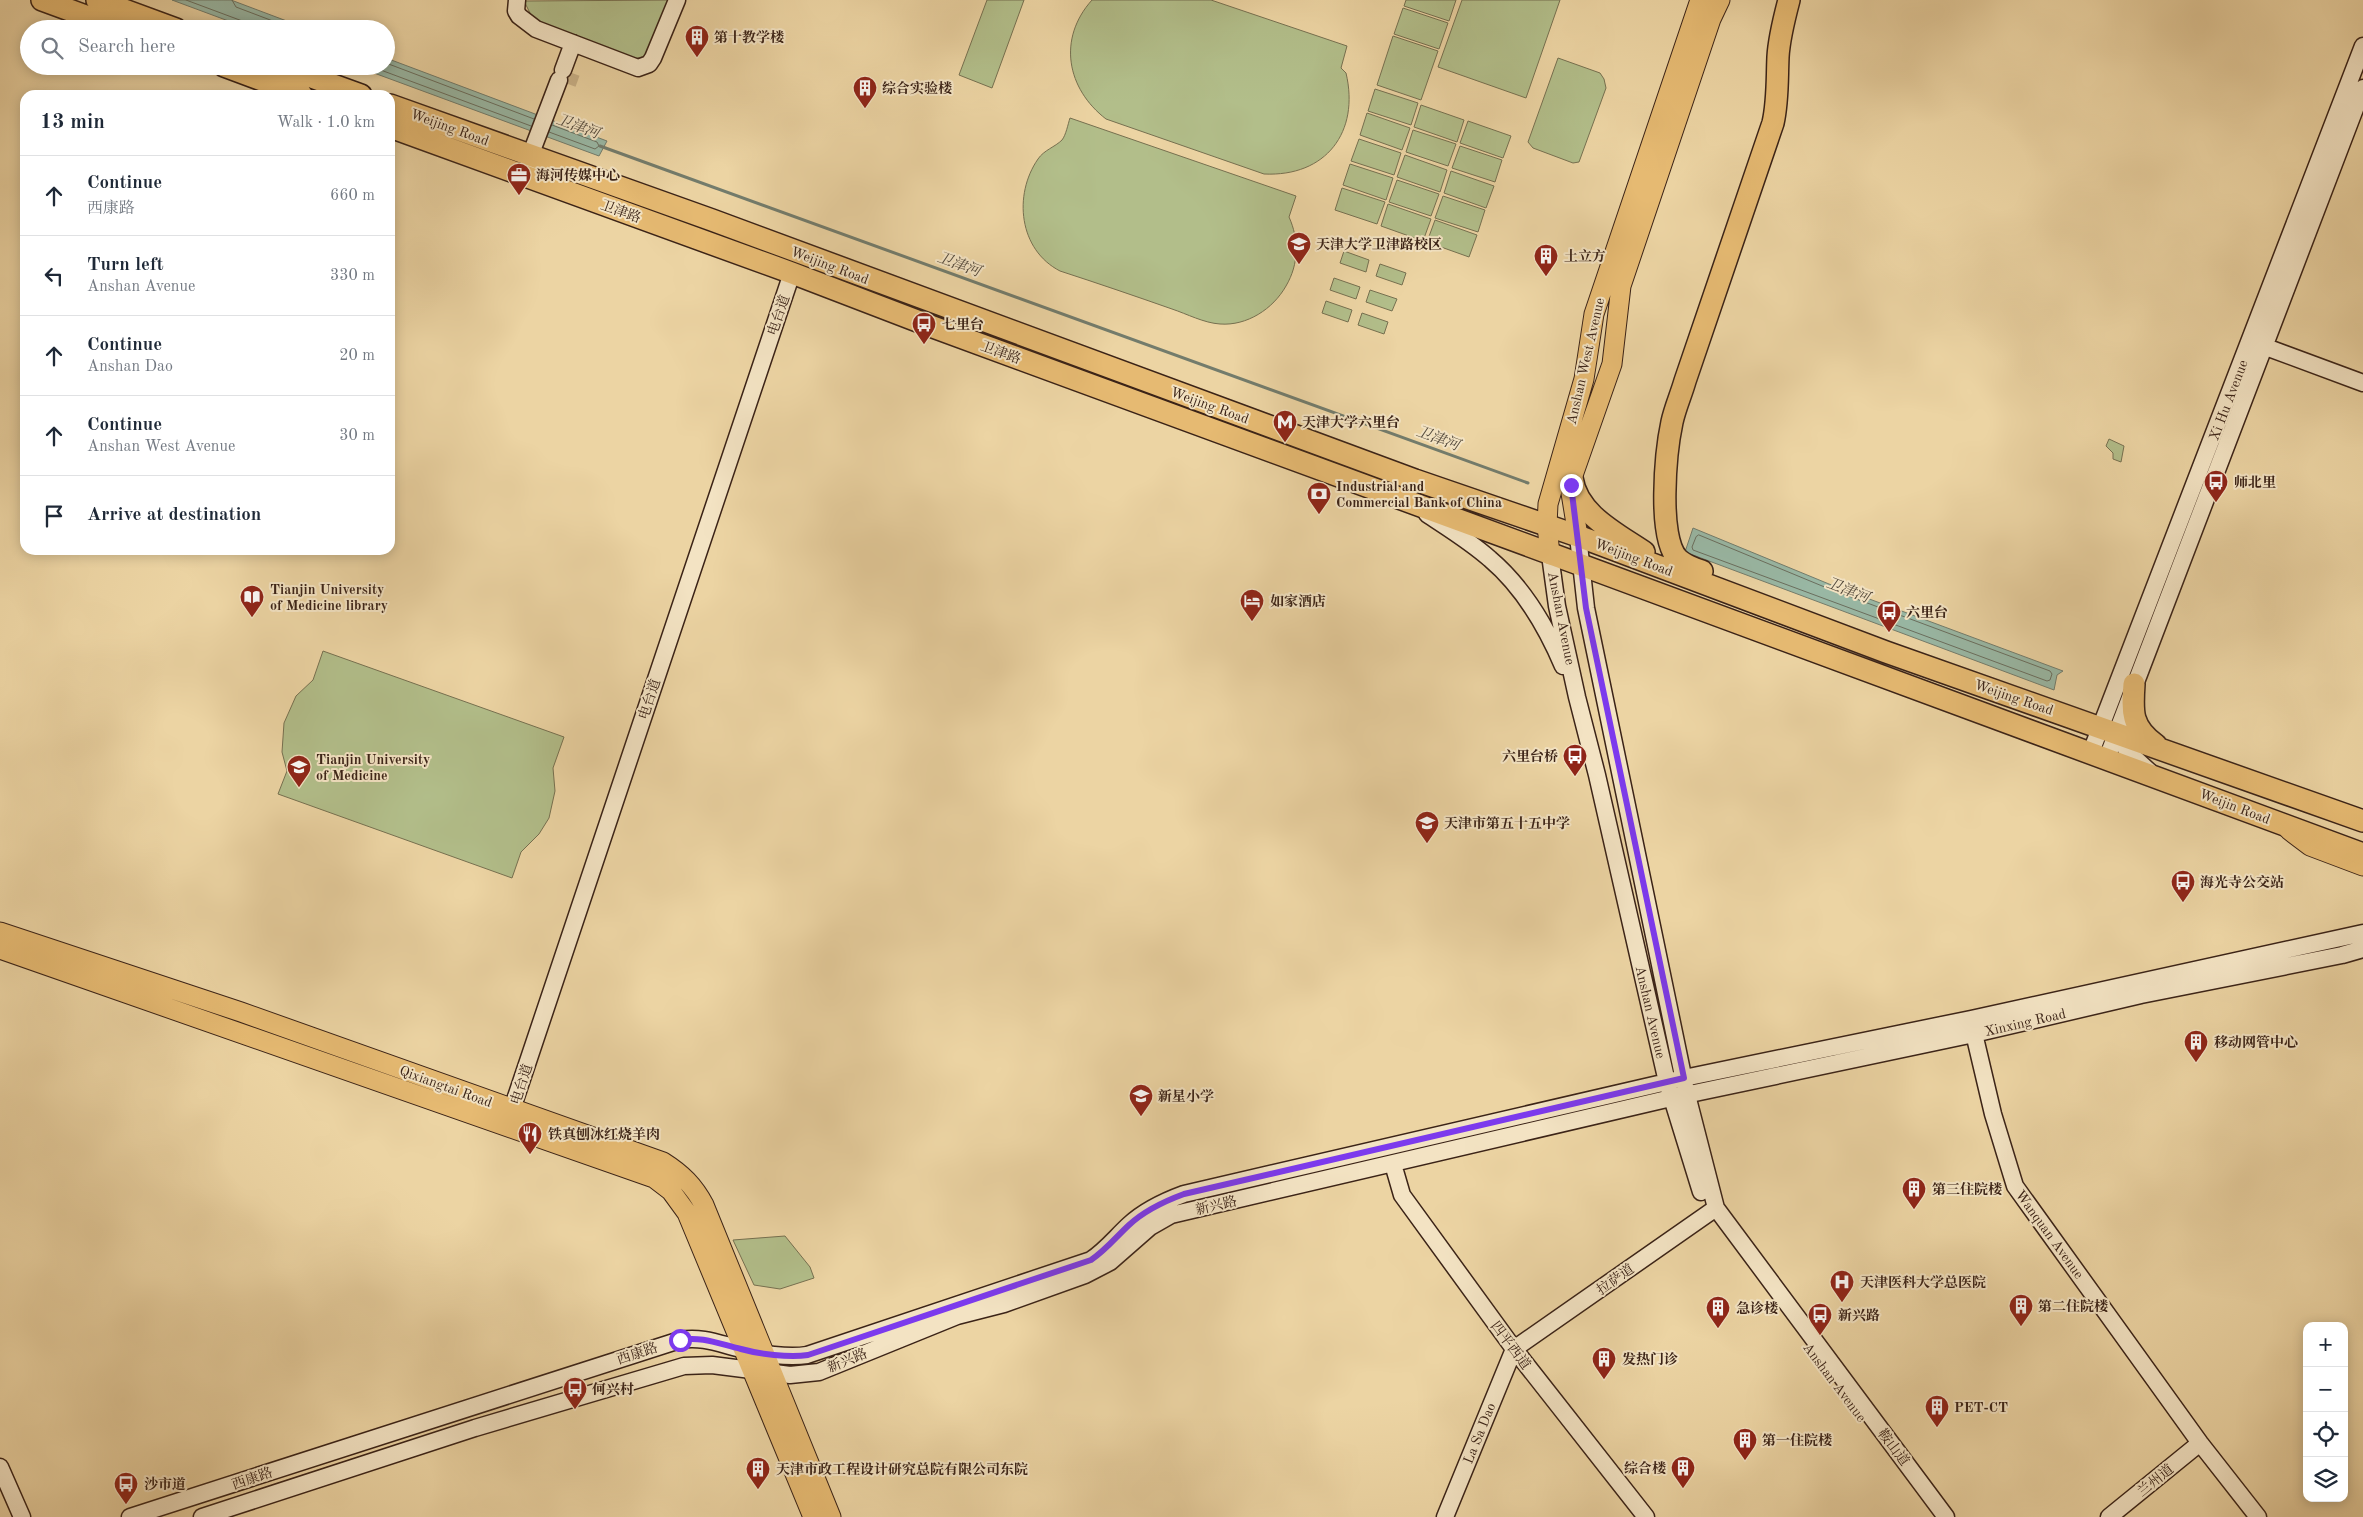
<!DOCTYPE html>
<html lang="en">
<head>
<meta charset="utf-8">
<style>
	:root { --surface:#fff; --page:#f6f6f7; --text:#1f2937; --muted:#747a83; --line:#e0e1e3 }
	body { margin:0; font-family:"Old Standard TT","Noto Serif SC",serif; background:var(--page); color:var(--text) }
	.controls { position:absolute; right:15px; bottom:15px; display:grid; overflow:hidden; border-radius:10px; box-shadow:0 2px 12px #0003 }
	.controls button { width:45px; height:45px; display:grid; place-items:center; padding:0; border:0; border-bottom:1px solid var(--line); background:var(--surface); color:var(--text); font:25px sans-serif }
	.stop { position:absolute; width:15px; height:15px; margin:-11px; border:4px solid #7c3aed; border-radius:50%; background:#fff }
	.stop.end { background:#7c3aed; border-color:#fff; box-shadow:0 1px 5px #0008 }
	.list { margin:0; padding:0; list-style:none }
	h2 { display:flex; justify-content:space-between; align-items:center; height:65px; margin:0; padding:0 20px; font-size:21px }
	h2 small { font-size:16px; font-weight:400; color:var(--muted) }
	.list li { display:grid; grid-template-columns:32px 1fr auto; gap:15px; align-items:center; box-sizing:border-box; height:80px; padding:0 20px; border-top:1px solid var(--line) }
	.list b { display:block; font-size:19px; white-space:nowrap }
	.list p { margin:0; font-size:16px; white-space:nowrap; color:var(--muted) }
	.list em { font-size:16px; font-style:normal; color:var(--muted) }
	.icon { flex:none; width:28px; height:28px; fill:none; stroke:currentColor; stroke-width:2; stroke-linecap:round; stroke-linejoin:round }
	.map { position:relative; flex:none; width:2363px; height:1517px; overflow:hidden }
	.search { position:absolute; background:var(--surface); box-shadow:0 2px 12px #0003; left:20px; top:20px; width:375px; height:55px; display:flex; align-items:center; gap:12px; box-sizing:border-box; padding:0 18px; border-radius:28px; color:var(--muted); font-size:19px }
	.panel { position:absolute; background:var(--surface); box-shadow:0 2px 12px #0003; left:20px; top:90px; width:375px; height:465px; border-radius:15px }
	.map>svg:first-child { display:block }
</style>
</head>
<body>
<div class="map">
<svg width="2363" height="1517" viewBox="0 0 2363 1517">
	<rect width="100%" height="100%" fill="#ecd4a3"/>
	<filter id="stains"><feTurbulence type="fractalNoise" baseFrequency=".004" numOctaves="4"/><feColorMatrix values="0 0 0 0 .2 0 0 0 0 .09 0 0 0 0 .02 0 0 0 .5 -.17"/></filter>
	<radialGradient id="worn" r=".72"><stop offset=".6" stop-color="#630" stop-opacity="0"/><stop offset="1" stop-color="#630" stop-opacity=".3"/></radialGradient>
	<path fill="#b2be8a" stroke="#767050" d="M 673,0 L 647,56 L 628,60 L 541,26 L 533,19 L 524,1 Z
		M 987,0 L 1024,0 L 992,88 L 959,75 Z
		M 1092,0 L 1211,0 L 1347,46 L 1341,68 L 1346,73 C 1360,132 1326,177 1264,174 L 1106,119 C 1067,89 1057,39 1092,0 Z
		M 1406,0 L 1456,0 L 1449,21 L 1404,6 Z
		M 1462,0 L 1560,0 L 1526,98 L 1438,67 Z
		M 1403,8 L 1448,23 L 1439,49 L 1394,34 Z
		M 1393,36 L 1438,51 L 1421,100 L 1377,85 Z
		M 1558,58 L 1600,73 L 1604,79 L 1606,88 L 1579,162 L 1573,163 L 1533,148 L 1528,142 Z
		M 1375,89 L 1418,103 L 1411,125 L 1368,111 Z
		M 1421,105 L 1464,120 L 1457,142 L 1414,127 Z
		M 1367,113 L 1410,128 L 1402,150 L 1360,135 Z
		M 1070,118 L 1296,196 L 1289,217 C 1299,239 1299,264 1286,286 C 1273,309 1247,326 1220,324 C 1204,323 1187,314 1172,309 C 1135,296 1097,283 1060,271 C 1019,250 1013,195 1038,159 C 1044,150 1055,147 1062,140 C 1066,135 1068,124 1070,118 Z
		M 1468,121 L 1511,136 L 1503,158 L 1460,143 Z
		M 1413,130 L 1456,144 L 1448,166 L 1406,152 Z
		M 1359,139 L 1401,153 L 1394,175 L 1351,161 Z
		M 1460,146 L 1502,160 L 1495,182 L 1452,168 Z
		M 1405,155 L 1447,170 L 1440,192 L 1397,177 Z
		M 1350,164 L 1393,178 L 1386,200 L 1343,185 Z
		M 1451,171 L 1494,186 L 1486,208 L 1444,193 Z
		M 1397,180 L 1439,194 L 1431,216 L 1389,202 Z
		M 1342,188 L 1385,202 L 1377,224 L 1335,210 Z
		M 1443,196 L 1485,210 L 1478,232 L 1435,218 Z
		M 1388,204 L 1431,219 L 1423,241 L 1381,226 Z
		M 1435,220 L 1477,235 L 1469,257 L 1427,242 Z
		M 1344,251 L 1369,260 L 1366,272 L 1340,263 Z
		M 1380,264 L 1406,273 L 1402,285 L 1376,276 Z
		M 1334,278 L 1360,287 L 1356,299 L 1330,290 Z
		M 1370,290 L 1397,299 L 1392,311 L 1366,302 Z
		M 1326,301 L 1352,310 L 1348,322 L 1322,313 Z
		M 1362,313 L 1388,322 L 1384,334 L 1358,325 Z
		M 2109,439 L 2124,446 L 2121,462 L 2113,459 L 2113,453 L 2106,446 Z
		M 323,651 L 564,737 L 553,768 L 555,791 L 549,818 L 539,834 L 521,852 L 512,878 L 278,794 L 287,771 L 282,752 L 284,723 L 296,696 L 313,680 Z
		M 785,1236 L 810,1267 L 814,1278 L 780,1289 L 754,1285 L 733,1240 Z"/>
	<path fill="#99b8a5" stroke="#737c6c" d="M 172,0 L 231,0 L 308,29 L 250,29 Z
		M 386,58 L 607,141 L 599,156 L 355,66 L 386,66 Z
		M 1693,528 L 1829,584 L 2063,671 L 2057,675 L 2054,690 L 1685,552 Z"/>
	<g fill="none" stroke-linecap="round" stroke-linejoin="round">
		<path stroke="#6a6e5e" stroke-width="1" d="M 186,0 L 245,22 L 249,29
			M 232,0 L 236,7 L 294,29
			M 386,63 L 534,119
			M 370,66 L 531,126
			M 549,132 L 595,149 L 599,146 L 597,142 L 552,125
			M 1699,535 L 1827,588 L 2050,671 L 2052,674 L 2050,680 L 2047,681 L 1693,550 L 1692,547 L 1696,537 Z"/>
		<path stroke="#737c6c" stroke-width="3" d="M 600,146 L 1528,483"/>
		<path stroke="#c9b187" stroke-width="16" stroke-dasharray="16 8" stroke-linecap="butt" d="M 568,84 L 572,73"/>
		<defs>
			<path id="secondary" d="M 517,0 L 516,11 L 519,16 L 536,29 L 638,68 L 649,64 L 653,58 L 677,0
				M 563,70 L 573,43
				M 530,167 L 530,156 L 559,80
				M 2255,343 L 2363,383
				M 1427,514 C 1448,528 1471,542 1490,559 C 1523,587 1546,626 1563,666
				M 1578,536 L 1586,608 L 1687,1095 L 1716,1208 L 1946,1517
				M 1550,555 L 1557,606 L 1577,697 L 1597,775 L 1667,1082 L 1701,1192
				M 2115,729 L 2127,751 L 2150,772
				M 2091,752 L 2363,46
				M 2107,758 L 2363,88
				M 1972,1025 L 1993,1114 L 2015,1186 L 2200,1443 L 2258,1517
				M 508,1121 L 792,273
				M 1393,1164 L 1402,1195 L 1514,1349 L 1646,1517
				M 0,1467 L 22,1517
				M 130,1517 L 680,1340 C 702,1336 720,1344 741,1349 C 759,1354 789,1358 807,1355 L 1091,1260 C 1106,1250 1116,1237 1129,1225 C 1144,1211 1165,1201 1184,1194 L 1684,1078 L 1971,1019 L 2363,933
				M 202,1517 L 475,1428 L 684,1366 L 712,1365 L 790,1375 L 819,1372 L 957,1316 L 1004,1304 L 1085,1275 L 1110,1262 L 1150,1227 L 1171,1215 L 1671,1098 L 1974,1034 L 2141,995 L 2342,955 L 2363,949
				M 1445,1517 L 1514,1349 L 1716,1208
				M 2109,1517 L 2200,1443"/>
			<path id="primary" d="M 1578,536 L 1571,493 L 1572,478 L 1612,364 L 1621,286 L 1711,19 L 1720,0
				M 1550,555 L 1547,525 L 1548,504 L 1584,379 L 1594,314 L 1700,0
				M 2289,830 L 2310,846 L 2363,866
				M 0,932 L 241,1012 L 663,1162 C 682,1174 694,1186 704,1205 L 831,1517
				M 0,949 L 654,1178 L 671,1191 L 687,1213 L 813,1517"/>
			<path id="highway" d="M 42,0 L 121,29
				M 97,0 L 176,29
				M 224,66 L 302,95
				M 281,66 L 361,95
				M 390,105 L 712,220 L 1415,480 L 1578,536 L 1886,652 L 2363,821
				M 390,127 L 792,273 L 933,327 C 1410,501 1887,678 2363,854
				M 1572,478 C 1577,514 1616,533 1644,552
				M 1702,571 C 1695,569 1683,564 1678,559 C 1657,538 1666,450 1672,422 C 1675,408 1681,395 1685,381 L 1773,123 C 1778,101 1777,80 1778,57 C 1779,38 1784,19 1789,0
				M 2134,684 C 2132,712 2131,727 2156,745"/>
		</defs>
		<use href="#secondary" stroke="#3b2317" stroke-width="19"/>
		<use href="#primary" stroke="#3b2317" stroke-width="21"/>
		<use href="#highway" stroke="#3b2317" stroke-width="24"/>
		<use href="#secondary" stroke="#f3e3c3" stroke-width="16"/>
		<use href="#primary" stroke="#e6ba72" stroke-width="19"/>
		<use href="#highway" stroke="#e6ba72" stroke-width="21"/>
	</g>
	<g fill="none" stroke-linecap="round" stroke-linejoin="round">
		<path stroke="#7c3aed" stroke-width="6" d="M 680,1340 C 702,1336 719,1344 741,1349 C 759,1354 789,1358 808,1355 L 1091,1260 C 1106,1250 1116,1237 1129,1225 C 1144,1211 1165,1201 1184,1194 L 1684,1078 L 1586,608 L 1571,485"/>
	</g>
	<defs>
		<symbol id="building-pin" viewBox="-11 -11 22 30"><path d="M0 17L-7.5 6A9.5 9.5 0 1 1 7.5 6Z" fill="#8f2418" stroke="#f3e3c3"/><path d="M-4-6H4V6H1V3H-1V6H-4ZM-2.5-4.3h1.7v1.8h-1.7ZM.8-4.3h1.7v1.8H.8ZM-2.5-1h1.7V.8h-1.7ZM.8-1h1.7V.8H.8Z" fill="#fff"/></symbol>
		<symbol id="office-pin" viewBox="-11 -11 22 30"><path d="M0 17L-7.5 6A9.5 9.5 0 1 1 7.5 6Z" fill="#8f2418" stroke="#f3e3c3"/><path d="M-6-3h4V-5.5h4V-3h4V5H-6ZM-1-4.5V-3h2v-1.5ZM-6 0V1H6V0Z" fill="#fff"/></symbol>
		<symbol id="university-pin" viewBox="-11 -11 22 30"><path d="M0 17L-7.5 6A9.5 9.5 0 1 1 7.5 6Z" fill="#8f2418" stroke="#f3e3c3"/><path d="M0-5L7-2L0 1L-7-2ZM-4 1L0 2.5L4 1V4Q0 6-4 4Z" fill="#fff"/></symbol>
		<symbol id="bus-pin" viewBox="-11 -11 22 30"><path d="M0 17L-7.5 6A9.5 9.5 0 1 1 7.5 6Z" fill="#8f2418" stroke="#f3e3c3"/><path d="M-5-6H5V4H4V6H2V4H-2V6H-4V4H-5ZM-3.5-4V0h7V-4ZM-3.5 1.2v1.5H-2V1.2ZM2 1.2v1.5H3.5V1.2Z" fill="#fff"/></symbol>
		<symbol id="metro-pin" viewBox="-11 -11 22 30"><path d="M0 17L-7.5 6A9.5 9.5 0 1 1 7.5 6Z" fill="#8f2418" stroke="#f3e3c3"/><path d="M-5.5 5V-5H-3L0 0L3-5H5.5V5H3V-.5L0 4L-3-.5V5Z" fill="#fff"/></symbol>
		<symbol id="bank-pin" viewBox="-11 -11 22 30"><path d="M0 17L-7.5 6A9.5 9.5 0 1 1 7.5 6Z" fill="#8f2418" stroke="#f3e3c3"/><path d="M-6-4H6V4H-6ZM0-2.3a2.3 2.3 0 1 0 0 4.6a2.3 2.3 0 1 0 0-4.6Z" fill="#fff"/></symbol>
		<symbol id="library-pin" viewBox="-11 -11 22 30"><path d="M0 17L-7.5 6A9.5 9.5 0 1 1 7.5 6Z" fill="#8f2418" stroke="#f3e3c3"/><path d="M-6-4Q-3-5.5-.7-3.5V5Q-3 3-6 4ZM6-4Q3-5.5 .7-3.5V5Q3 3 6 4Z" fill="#fff"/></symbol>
		<symbol id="hotel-pin" viewBox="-11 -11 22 30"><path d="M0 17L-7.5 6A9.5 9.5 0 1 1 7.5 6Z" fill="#8f2418" stroke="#f3e3c3"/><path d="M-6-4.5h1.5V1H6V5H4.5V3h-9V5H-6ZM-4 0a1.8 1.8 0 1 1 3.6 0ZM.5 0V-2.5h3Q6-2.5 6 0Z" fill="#fff"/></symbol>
		<symbol id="school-pin" viewBox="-11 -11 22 30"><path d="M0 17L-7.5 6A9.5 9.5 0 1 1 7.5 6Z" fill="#8f2418" stroke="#f3e3c3"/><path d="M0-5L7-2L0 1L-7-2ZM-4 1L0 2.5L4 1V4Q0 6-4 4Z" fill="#fff"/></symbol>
		<symbol id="restaurant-pin" viewBox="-11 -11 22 30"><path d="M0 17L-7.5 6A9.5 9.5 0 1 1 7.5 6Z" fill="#8f2418" stroke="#f3e3c3"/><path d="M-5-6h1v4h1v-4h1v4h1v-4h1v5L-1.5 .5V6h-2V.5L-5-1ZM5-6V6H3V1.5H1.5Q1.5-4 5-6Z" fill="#fff"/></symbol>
		<symbol id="hospital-pin" viewBox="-11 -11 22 30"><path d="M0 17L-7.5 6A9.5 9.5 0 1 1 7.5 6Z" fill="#8f2418" stroke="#f3e3c3"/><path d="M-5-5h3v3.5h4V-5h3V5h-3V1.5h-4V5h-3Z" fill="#fff"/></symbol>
	</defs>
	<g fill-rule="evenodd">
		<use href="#building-pin" x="683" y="23" width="28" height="38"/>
		<use href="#building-pin" x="851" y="74" width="28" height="38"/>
		<use href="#office-pin" x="505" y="161" width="28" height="38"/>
		<use href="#university-pin" x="1285" y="230" width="28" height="38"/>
		<use href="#building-pin" x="1532" y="242" width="28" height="38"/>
		<use href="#bus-pin" x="910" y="310" width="28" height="38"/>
		<use href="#metro-pin" x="1271" y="408" width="28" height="38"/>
		<use href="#bus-pin" x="2202" y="468" width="28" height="38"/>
		<use href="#bank-pin" x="1305" y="480" width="28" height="38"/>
		<use href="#library-pin" x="238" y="583" width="28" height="38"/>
		<use href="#hotel-pin" x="1238" y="587" width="28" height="38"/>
		<use href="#bus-pin" x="1875" y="598" width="28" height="38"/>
		<use href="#bus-pin" x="1561" y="742" width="28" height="38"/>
		<use href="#university-pin" x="285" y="753" width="28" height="38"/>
		<use href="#school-pin" x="1413" y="809" width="28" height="38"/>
		<use href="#bus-pin" x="2169" y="868" width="28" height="38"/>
		<use href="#building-pin" x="2182" y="1028" width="28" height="38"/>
		<use href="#school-pin" x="1127" y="1082" width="28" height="38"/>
		<use href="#restaurant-pin" x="516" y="1120" width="28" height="38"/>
		<use href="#building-pin" x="1900" y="1175" width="28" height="38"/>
		<use href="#hospital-pin" x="1828" y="1268" width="28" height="38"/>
		<use href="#building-pin" x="2007" y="1292" width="28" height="38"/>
		<use href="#building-pin" x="1704" y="1294" width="28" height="38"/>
		<use href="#bus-pin" x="1806" y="1301" width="28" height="38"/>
		<use href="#building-pin" x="1590" y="1345" width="28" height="38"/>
		<use href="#bus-pin" x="561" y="1375" width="28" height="38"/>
		<use href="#building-pin" x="1923" y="1393" width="28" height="38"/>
		<use href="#building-pin" x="1731" y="1426" width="28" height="38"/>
		<use href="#building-pin" x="1669" y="1454" width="28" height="38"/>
		<use href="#building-pin" x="744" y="1455" width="28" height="38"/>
		<use href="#bus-pin" x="112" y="1470" width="28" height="38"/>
	</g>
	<g text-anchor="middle" stroke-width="4" stroke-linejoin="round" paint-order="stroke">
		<g font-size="14" font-weight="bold" fill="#3b2317" stroke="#f3e3c3" text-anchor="start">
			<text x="714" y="42">第十教学楼</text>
			<text x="882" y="93">综合实验楼</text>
			<text x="536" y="180">海河传媒中心</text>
			<text x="1316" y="249">天津大学卫津路校区</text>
			<text x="1564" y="261">土立方</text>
			<text x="942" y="329">七里台</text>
			<text x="1302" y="427">天津大学六里台</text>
			<text x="2234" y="487">师北里</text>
			<text x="1336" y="491">Industrial and<tspan x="1336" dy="16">Commercial Bank of China</tspan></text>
			<text x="270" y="594">Tianjin University<tspan x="270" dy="16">of Medicine library</tspan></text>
			<text x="1270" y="606">如家酒店</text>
			<text x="1906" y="617">六里台</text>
			<text x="1558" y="761" text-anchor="end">六里台桥</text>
			<text x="316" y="764">Tianjin University<tspan x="316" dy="16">of Medicine</tspan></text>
			<text x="1444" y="828">天津市第五十五中学</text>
			<text x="2200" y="887">海光寺公交站</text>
			<text x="2214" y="1047">移动网管中心</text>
			<text x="1158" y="1101">新星小学</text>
			<text x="548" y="1139">铁真刨冰红烧羊肉</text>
			<text x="1932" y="1194">第三住院楼</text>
			<text x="1860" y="1287">天津医科大学总医院</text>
			<text x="2038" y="1311">第二住院楼</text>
			<text x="1736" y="1313">急诊楼</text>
			<text x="1838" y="1320">新兴路</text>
			<text x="1622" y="1364">发热门诊</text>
			<text x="592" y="1394">何兴村</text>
			<text x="1954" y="1412">PET-CT</text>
			<text x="1762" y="1445">第一住院楼</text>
			<text x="1666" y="1473" text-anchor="end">综合楼</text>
			<text x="776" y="1474">天津市政工程设计研究总院有限公司东院</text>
			<text x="144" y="1489">沙市道</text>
		</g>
		<g font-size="14" fill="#3b2317" stroke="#f3e3c3">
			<text transform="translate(450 127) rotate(20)" y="5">Weijing Road</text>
			<text transform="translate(621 211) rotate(20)" y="5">卫津路</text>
			<text transform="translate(830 265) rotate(21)" y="5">Weijing Road</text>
			<text transform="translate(778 315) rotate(-71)" y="5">电台道</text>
			<text transform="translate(1001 352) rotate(20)" y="5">卫津路</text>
			<text transform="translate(1585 361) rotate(-77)" y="5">Anshan West Avenue</text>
			<text transform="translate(2228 400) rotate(-69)" y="5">Xi Hu Avenue</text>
			<text transform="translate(1210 405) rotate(20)" y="5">Weijing Road</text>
			<text transform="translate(1634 557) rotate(21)" y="5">Weijing Road</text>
			<text transform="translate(1562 618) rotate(79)" y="5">Anshan Avenue</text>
			<text transform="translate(2014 697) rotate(19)" y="5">Weijing Road</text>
			<text transform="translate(649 699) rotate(-72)" y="5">电台道</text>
			<text transform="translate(2235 806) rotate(21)" y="5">Weijin Road</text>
			<text transform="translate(1651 1012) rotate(77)" y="5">Anshan Avenue</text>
			<text transform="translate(2025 1022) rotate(-13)" y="5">Xinxing Road</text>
			<text transform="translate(521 1084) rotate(-72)" y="5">电台道</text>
			<text transform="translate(446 1086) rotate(20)" y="5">Qixiangtai Road</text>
			<text transform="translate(1216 1205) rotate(-13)" y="5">新兴路</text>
			<text transform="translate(2050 1234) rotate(54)" y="5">Wanquan Avenue</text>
			<text transform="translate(1615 1279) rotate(-35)" y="5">拉萨道</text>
			<text transform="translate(1511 1345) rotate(53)" y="5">四平西道</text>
			<text transform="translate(637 1353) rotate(-18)" y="5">西康路</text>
			<text transform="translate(847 1360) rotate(-22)" y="5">新兴路</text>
			<text transform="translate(1835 1382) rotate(53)" y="5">Anshan Avenue</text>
			<text transform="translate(1479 1433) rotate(-68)" y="5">La Sa Dao</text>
			<text transform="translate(1894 1447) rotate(53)" y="5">鞍山道</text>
			<text transform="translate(252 1478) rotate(-19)" y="5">西康路</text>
			<text transform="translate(2155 1480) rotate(-39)" y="5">兰州道</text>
		</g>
		<g font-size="15" font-style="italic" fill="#52483a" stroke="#f3e3c3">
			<text transform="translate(578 126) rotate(20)" y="5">卫津河</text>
			<text transform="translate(959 264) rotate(20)" y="5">卫津河</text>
			<text transform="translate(1438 438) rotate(20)" y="5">卫津河</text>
			<text transform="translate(1848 590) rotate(21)" y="5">卫津河</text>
		</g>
	</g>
	<rect width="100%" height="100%" filter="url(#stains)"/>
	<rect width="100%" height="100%" fill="url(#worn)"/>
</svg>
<div class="controls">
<button>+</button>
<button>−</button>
<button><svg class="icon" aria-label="locate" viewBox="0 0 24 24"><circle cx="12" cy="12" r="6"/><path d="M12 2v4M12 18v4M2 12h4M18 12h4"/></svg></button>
<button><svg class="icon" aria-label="layers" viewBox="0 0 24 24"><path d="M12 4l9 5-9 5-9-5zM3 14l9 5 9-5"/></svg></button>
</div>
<div class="stop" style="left:680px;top:1340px"></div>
<div class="stop end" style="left:1571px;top:485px"></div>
<div class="search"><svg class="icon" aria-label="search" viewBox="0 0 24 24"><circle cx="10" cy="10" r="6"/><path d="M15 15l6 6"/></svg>Search here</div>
<section class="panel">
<h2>13 min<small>Walk · 1.0 km</small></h2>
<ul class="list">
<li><svg class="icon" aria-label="ahead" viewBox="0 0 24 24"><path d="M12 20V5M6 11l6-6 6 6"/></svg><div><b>Continue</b><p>西康路</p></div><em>660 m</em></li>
<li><svg class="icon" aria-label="left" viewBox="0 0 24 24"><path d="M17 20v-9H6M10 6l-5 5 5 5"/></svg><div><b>Turn left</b><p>Anshan Avenue</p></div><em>330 m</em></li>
<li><svg class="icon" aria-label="ahead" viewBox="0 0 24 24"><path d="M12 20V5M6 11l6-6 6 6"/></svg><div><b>Continue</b><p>Anshan Dao</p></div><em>20 m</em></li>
<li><svg class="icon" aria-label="ahead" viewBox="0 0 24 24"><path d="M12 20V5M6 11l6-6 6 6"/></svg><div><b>Continue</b><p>Anshan West Avenue</p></div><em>30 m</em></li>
<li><svg class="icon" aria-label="arrive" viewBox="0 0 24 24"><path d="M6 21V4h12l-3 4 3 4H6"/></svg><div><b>Arrive at destination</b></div></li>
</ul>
</section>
</div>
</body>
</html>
